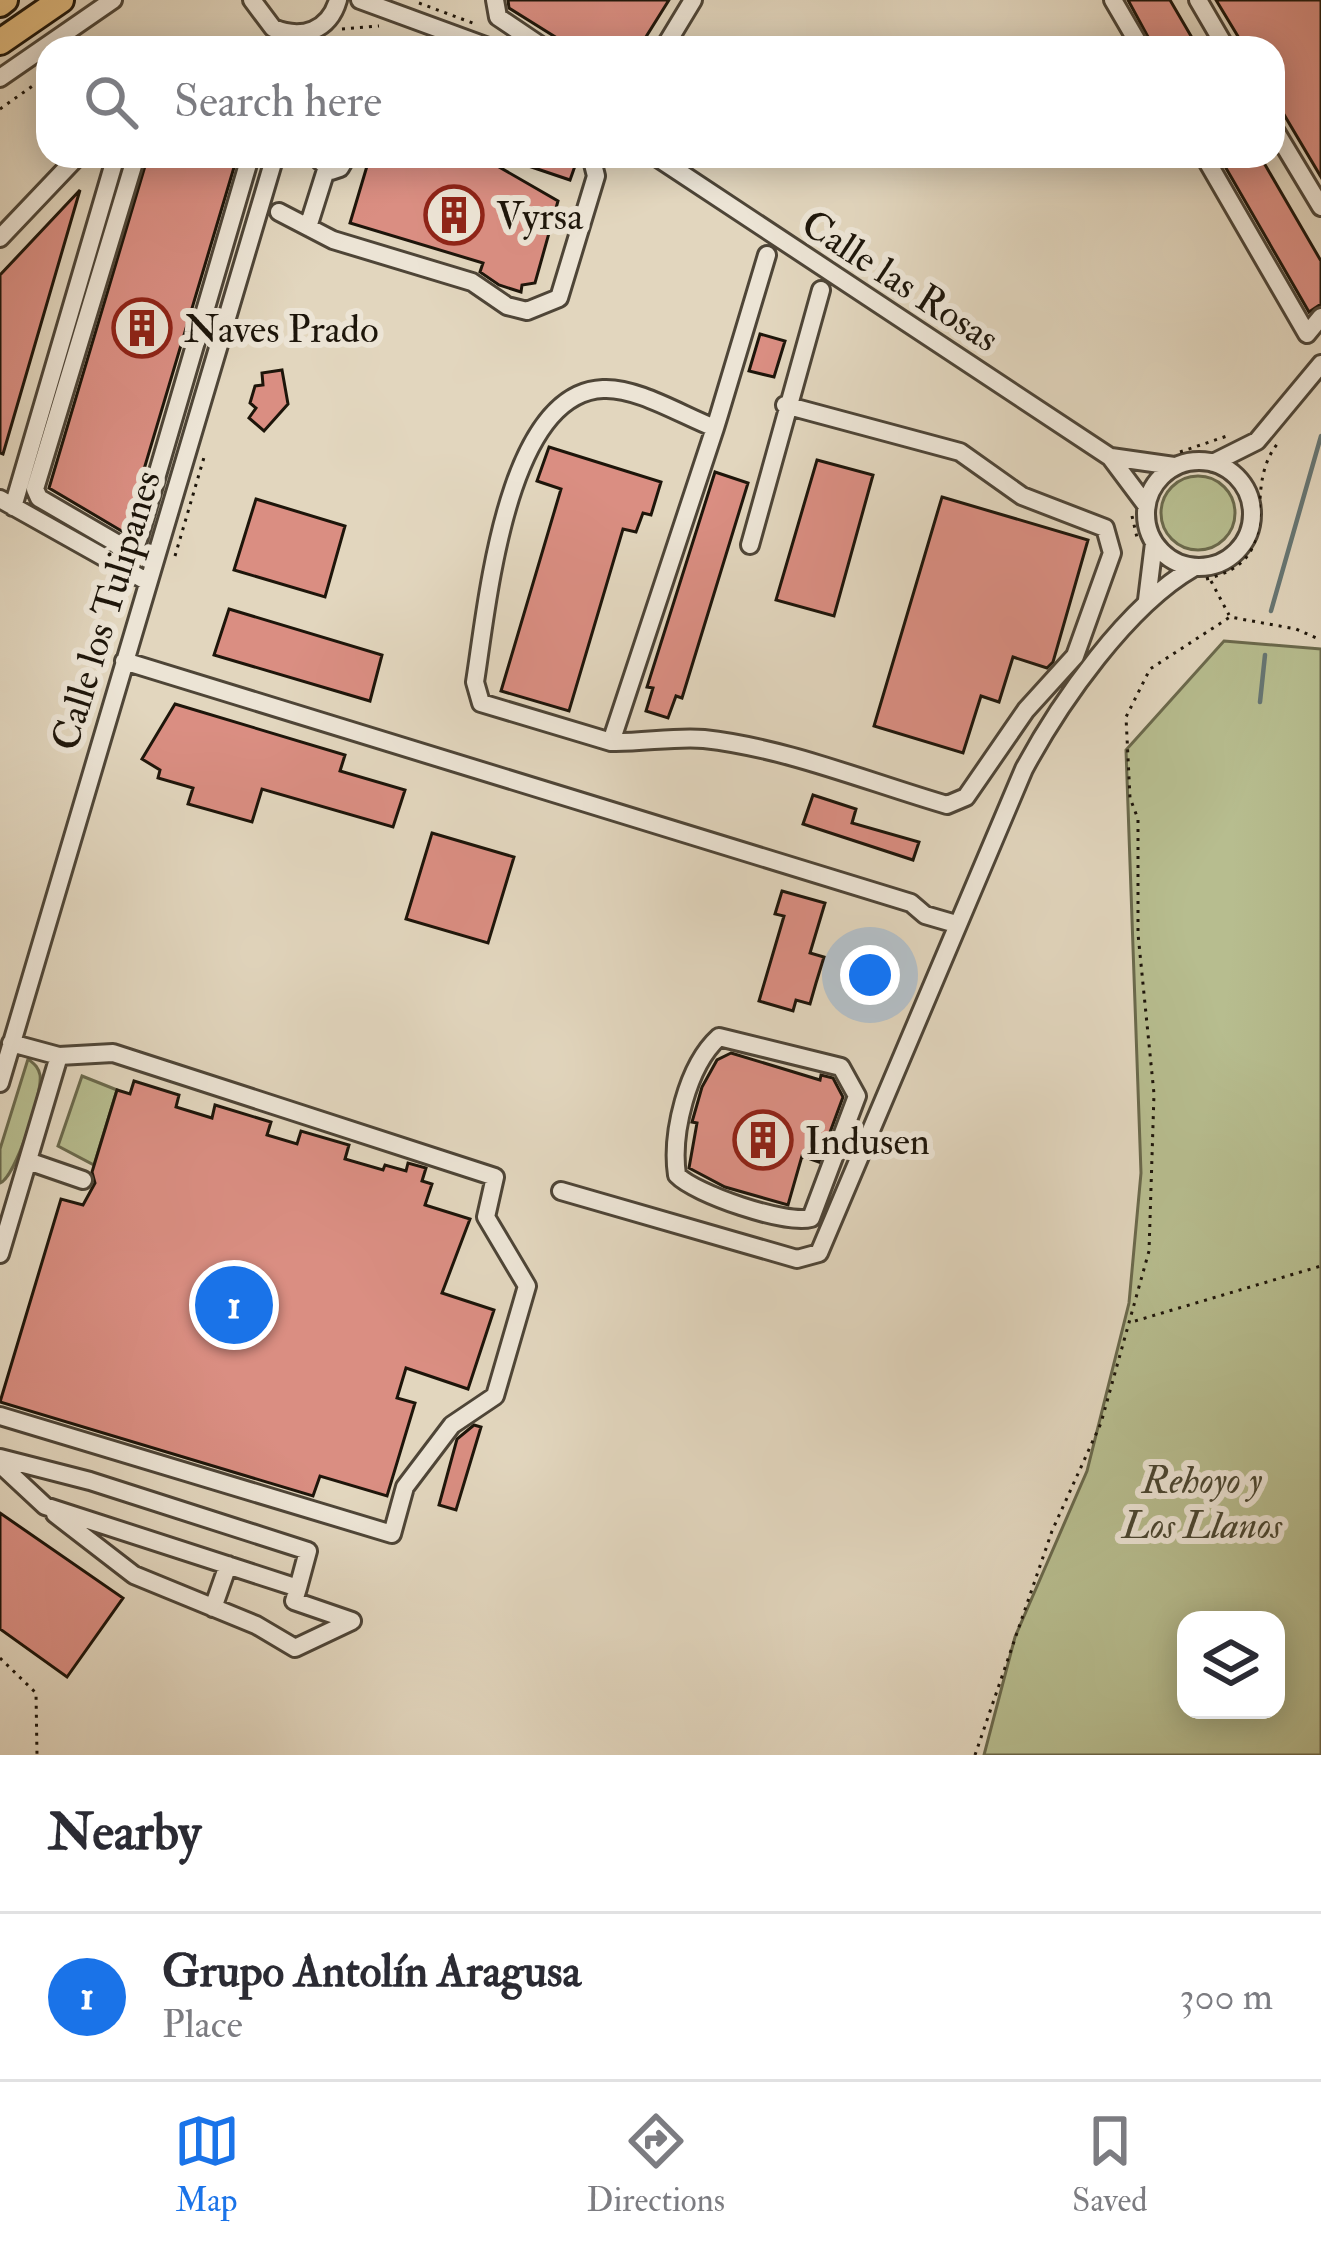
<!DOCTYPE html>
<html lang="en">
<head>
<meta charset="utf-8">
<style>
	:root { --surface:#fff; --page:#f2f2f3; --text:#2b2b33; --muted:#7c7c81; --line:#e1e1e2; --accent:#1a73e8 }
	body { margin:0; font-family:"IM FELL Double Pica",serif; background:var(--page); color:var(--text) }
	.controls { position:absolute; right:36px; bottom:36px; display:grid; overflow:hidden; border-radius:24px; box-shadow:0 6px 30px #0003 }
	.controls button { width:108px; height:108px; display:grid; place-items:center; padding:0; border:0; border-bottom:3px solid var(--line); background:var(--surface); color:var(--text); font:60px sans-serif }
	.you { position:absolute; left:870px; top:975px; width:42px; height:42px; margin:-30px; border:9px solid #fff; border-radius:50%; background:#1a73e8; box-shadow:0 0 0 18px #1a73e833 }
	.badge { display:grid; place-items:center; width:78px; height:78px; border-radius:50%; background:var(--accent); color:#fff; font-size:39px; font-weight:700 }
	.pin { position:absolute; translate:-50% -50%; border:6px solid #fff; box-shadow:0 3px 12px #0006 }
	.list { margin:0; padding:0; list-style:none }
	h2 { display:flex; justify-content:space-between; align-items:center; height:156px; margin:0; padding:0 48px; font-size:51px }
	h2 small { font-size:39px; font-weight:400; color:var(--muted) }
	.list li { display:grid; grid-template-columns:78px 1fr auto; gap:36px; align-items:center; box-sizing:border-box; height:168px; padding:0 48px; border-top:3px solid var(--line) }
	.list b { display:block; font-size:45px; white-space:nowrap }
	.list p { margin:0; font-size:39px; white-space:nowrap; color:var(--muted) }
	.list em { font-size:39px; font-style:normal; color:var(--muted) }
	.icon { flex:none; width:66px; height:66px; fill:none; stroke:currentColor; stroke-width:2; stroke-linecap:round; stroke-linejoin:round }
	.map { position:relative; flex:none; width:1321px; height:1755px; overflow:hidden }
	.search { position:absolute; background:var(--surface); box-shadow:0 6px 30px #0003; left:36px; right:36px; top:36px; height:132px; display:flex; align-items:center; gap:30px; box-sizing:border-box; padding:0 42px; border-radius:36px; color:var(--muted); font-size:45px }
	.sheet { height:324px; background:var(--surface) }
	nav { display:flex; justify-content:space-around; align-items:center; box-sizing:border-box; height:168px; border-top:3px solid var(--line); background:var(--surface); font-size:33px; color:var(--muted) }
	nav a { display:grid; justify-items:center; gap:6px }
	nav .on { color:var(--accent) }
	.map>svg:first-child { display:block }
</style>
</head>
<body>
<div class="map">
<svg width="1321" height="1755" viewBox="0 0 1321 1755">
	<rect width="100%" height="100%" fill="#e2d6be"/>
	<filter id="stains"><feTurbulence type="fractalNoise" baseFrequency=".00167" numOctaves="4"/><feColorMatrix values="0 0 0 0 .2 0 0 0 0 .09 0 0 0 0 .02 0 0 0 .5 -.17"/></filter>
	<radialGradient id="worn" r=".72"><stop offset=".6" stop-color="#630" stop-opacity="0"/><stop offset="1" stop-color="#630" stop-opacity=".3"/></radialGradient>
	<path fill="#b7bd8f" stroke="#6a694c" stroke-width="3" fill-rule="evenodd" d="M1161 513a37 37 0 1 1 74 0a37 37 0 1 1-74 0Z
		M 1224,641 L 1321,649 L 1321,1755 L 984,1755 L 1015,1637 L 1087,1471 L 1129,1303 L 1141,1173 L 1126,750 ZM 1186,1620 L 1276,1620 L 1276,1710 L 1186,1710 Z
		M 28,1059 C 34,1064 38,1066 40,1075 C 43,1092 15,1178 0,1183 L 0,1149 Z
		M 82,1076 L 117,1090 L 94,1165 L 58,1146 Z"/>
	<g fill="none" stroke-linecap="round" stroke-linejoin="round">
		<path stroke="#667674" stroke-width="4.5" d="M 1271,611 L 1321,436
			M 1260,702 L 1265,655"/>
	</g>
	<path fill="#da8e82" stroke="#1d150a" stroke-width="3" d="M 508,0 L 669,0 L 639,48 L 573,48 L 509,8 Z
		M 1128,0 L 1170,0 L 1198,48 L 1154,48 Z
		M 1216,0 L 1321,0 L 1321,177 L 1273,96 L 1273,48 L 1245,48 Z
		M 148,156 L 232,156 L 235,164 L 125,533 L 49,488 Z
		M 370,156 L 488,156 L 487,160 L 558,201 L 535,283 L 522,285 L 521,292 L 499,285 L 480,272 L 483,263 L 350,223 Z
		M 499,156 L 569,156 L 575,166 L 570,180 Z
		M 1219,156 L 1260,156 L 1321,261 L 1321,304 L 1309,312 Z
		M 80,190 L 3,454 L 0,453 L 0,275 Z
		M 760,334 L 785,341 L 774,377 L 749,371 Z
		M 282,370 L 288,404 L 264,431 L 249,418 L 256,408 L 250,403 L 255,386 L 263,385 L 262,373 Z
		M 549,447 L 661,482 L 651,515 L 643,513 L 636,532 L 623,529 L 569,711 L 501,691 L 561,489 L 537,481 Z
		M 817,460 L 873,475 L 834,616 L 776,600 Z
		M 715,472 L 748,483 L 682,698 L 676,696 L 668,718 L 646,711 L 653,688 L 647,687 Z
		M 942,497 L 1088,540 L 1053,662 L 1047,668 L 1013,657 L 999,702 L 981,696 L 963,753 L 874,726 Z
		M 256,499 L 345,526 L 325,597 L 234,570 Z
		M 229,609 L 382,655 L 370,701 L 214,655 Z
		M 175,704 L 345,755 L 340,771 L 405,790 L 393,827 L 262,789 L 252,822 L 188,804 L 193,788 L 158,778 L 160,770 L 142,759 Z
		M 813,795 L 856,809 L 852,823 L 919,842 L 913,860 L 803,824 Z
		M 432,833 L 514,857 L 488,943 L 406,919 Z
		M 782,891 L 825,903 L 810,953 L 824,957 L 816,983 L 810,1004 L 796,1000 L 793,1011 L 759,1001 L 784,916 L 775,914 Z
		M 731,1053 L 820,1080 L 821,1075 L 833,1078 L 843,1097 L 819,1162 L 802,1156 L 788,1205 L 725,1187 L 689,1168 L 697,1123 L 692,1122 L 702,1087 L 717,1060 Z
		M 134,1081 L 179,1095 L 176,1107 L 212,1118 L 215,1105 L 271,1122 L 267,1135 L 297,1144 L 301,1131 L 349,1145 L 345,1159 L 383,1170 L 385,1165 L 406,1171 L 408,1163 L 426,1168 L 422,1181 L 432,1184 L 425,1205 L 470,1219 L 442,1293 L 494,1310 L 468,1389 L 406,1368 L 397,1398 L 415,1403 L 387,1496 L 320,1476 L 313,1496 L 0,1402 L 61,1199 L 83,1205 L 95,1183 L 92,1172 L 117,1090 L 130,1094 Z
		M 474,1425 L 481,1427 L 456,1510 L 439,1505 L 457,1439 Z
		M 0,1513 L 123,1598 L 67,1677 L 0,1629 Z"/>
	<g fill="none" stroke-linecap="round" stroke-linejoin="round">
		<defs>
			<path id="minor" d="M 252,0 L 273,28 C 302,40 329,31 338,0
				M 360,0 L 491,48
				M 495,0 L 498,17 L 544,48
				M 1113,0 L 1141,48
				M 1198,0 L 1226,48
				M 664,48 L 693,0
				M 0,78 L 113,0
				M 1273,127 L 1321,207
				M 136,156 L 35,489 L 39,498 L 125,548 L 138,540 L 248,164 L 245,156
				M 315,156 L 331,171 L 340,168 L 347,156
				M 655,156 L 1110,457 L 1146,505
				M 1204,156 L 1307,334 L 1321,317
				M 279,212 L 333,240 L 472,282 L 507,306 L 527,311 L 559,298 L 596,176 L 591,156
				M 308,227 L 326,170
				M 0,238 L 78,156
				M 715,428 C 683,416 637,387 603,389 C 505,393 487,608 475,682 L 481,703 L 611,742 L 715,428 L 719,415 L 767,255
				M 1111,457 L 1174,466
				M1146 514a53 53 0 1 1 106 0a53 53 0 1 1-106 0Z
				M 1213,463 L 1257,441 L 1321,364
				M 0,499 L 148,582
				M 13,507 L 116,156
				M 750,545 L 821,290
				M 1147,600 L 1154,543
				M 124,661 L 911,903 L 925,915 L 956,924
				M 611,742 C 641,743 677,736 704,739 C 786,748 868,782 947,805 L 966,797 L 1026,710 L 1075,656 L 1112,553 L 1105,528 L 1022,496 L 960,452 L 785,405
				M 719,1037 L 841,1067 L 857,1096 L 811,1218 C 786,1225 695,1194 677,1175 C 671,1134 687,1066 719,1037 Z
				M 0,1083 L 275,156
				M 28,1161 L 83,1180
				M 561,1191 L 797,1259 L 819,1253 L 1024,769 C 1060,702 1127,606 1193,568
				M 0,1254 L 59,1056
				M 0,1416 L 392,1534 L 405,1487 L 452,1425 L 495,1396 L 527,1286 L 486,1217 L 495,1177 L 113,1053 L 59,1056 L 11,1043
				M 0,1458 L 90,1481 L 308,1551 L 298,1588 L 45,1506 L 0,1464
				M 55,1514 L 134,1575 L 256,1625 L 295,1648 L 352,1621 L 294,1601 L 298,1588
				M 213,1608 L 228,1565"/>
			<path id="highway" d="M 0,4 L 5,0
				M 0,42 L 61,0"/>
		</defs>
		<use href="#minor" stroke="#4e4537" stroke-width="22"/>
		<use href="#highway" stroke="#1d150a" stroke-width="30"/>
		<path stroke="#1d150a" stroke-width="3" stroke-dasharray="3 6" stroke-linecap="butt" d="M 419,3 L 478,25
			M 342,29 L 379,26
			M 95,48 L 107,41 L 142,48
			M 0,109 L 48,75
			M 626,156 L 639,165
			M 1180,452 L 1227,436
			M 1132,516 L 1138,542
			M 175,556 L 205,454
			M 1206,579 C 1290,559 1238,493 1278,443
			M 1211,581 L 1229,615
			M 1135,1321 L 1321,1266
			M 0,1658 L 36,1693 L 37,1755
			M 975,1755 L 1052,1531 L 1101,1423 L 1149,1251 L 1154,1094 L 1138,934 L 1138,819 L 1130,798 L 1126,717 L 1150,669 L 1230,617 L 1296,629 L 1321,640"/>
		<use href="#minor" stroke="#ece4d5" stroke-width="16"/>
		<use href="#highway" stroke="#e1bb7f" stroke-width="24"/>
	</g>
	<defs>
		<symbol id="building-ring" viewBox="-11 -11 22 22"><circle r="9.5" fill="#ece4d5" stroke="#8f2418" stroke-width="1.5"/><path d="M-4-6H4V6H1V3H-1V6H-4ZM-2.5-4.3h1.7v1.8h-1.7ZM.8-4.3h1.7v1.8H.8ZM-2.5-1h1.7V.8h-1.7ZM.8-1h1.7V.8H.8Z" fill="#8f2418"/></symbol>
	</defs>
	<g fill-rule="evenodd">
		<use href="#building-ring" x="421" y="182" width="66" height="66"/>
		<use href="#building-ring" x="109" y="295" width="66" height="66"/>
		<use href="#building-ring" x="730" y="1107" width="66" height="66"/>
	</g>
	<g text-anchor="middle" stroke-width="12" stroke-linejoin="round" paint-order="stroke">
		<g font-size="39" fill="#1d150a" stroke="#ece4d5" text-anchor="start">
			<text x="496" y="229">Vyrsa</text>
			<text x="184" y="342">Naves Prado</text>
			<text x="805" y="1154">Indusen</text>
		</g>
		<g font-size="39" fill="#1d150a" stroke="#ece4d5">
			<text transform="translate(901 280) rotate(33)" y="14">Calle las Rosas</text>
			<text transform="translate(105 610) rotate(-73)" y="14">Calle los Tulipanes</text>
		</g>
		<g font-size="39" font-style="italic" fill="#4b4732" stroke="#ece4d5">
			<text x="1202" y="1493">Rehoyo y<tspan x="1202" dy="45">Los Llanos</tspan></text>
		</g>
	</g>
	<rect width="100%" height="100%" filter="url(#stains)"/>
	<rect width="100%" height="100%" fill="url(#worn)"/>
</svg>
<div class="controls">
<button><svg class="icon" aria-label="layers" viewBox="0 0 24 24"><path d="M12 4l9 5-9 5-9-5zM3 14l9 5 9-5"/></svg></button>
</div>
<div class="you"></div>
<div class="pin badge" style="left:234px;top:1305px">1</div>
<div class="search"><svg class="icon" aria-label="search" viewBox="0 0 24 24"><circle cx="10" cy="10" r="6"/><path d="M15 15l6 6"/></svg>Search here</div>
</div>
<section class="sheet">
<h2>Nearby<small></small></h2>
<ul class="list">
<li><span class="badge">1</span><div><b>Grupo Antolín Aragusa</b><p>Place</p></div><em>300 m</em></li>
</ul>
</section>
<nav>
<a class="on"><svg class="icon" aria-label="map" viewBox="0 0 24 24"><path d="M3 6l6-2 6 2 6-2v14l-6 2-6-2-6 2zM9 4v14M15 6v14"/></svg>Map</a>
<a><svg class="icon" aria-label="directions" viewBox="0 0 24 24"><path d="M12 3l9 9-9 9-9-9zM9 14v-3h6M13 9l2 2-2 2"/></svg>Directions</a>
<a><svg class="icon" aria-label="saved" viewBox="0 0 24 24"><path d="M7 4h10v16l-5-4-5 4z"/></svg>Saved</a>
</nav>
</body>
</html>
